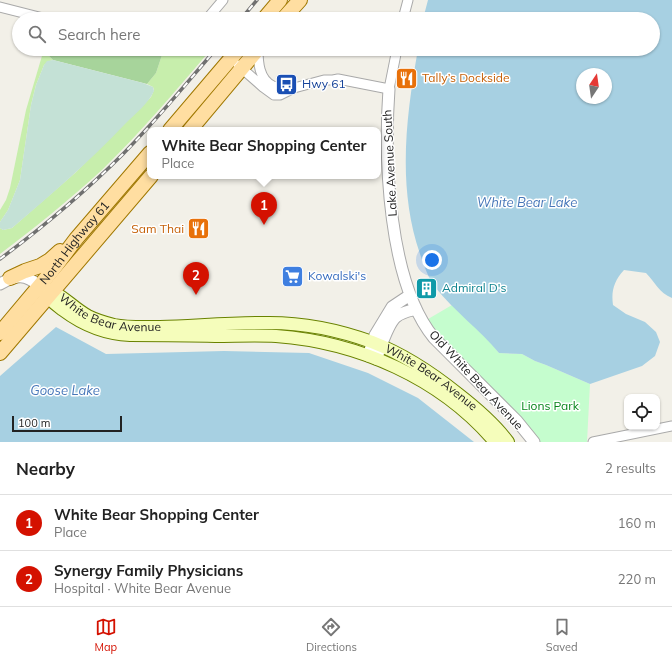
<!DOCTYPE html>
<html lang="en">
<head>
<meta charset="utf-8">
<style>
	:root { --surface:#fff; --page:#f6f6f6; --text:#222; --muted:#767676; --line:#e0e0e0; --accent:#d41100 }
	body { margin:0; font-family:Mulish,sans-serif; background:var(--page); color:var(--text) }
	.controls { position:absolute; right:12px; bottom:12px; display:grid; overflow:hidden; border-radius:8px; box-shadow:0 1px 3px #0004 }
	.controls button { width:36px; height:36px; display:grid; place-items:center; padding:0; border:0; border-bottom:1px solid var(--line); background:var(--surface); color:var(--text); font:20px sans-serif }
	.compass { position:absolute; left:576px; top:68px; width:36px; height:36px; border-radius:50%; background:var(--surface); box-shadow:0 1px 3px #0004; rotate:13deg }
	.scale { position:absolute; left:12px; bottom:10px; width:110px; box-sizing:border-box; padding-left:4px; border:2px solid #222; border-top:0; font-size:11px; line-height:14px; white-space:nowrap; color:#222; -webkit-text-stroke:3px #fff; paint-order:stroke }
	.you { position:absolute; left:432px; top:260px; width:14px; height:14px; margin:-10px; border:3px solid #fff; border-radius:50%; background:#1a73e8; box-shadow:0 0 0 6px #1a73e833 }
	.badge { display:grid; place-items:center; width:26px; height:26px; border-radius:50%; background:var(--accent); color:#fff; font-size:13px; font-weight:700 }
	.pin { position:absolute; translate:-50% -33px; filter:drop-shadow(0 1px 2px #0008) }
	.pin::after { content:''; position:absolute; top:21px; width:14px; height:12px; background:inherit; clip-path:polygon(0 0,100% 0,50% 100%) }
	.popup { position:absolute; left:147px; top:127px; width:234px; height:52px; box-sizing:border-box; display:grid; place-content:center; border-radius:8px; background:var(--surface); filter:drop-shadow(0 1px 3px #0005); font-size:13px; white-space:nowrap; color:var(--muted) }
	.popup b { font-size:15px; color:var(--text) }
	.popup::after { content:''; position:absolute; left:50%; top:100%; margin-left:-8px; border:8px solid transparent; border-top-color:var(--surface) }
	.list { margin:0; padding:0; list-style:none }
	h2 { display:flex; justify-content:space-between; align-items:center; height:52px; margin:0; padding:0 16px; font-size:17px }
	h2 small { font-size:13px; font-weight:400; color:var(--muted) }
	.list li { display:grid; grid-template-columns:26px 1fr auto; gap:12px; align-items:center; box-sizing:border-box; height:56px; padding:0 16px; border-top:1px solid var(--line) }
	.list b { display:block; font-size:15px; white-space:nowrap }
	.list p { margin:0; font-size:13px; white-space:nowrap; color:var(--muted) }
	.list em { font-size:13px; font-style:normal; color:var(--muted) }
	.icon { flex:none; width:22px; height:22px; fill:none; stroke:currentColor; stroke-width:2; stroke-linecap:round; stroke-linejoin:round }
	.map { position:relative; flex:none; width:672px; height:442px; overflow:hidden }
	.search { position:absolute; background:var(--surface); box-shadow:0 1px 3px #0004; left:12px; right:12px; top:12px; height:44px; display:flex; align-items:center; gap:10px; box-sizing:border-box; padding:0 14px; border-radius:22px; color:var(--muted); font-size:15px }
	.sheet { height:164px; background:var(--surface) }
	nav { display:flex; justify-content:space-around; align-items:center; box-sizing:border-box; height:56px; border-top:1px solid var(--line); background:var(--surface); font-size:11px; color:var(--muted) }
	nav a { display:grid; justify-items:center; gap:2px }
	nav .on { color:var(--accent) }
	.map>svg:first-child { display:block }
</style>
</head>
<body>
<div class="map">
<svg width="672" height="442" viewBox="0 0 672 442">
	<rect width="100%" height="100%" fill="#f2f0e8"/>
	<path fill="#c7eeac" d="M 44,49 L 46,49 L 48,55 L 53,60 L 50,61 L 44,65 L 36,85 L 31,105 L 20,180 L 8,210 L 0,222 L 0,210 L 6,200 L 10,188 L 26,110 Z
		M 189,49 L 200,49 L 207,54 C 173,94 140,133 103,169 C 70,199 36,227 0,254 L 0,228 L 3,230 L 12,228 L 75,173 L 151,97 L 154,90 L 153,87 L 147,84 L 156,73 L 163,52 L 176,54 Z"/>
	<path fill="#a7d49b" d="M 46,49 L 150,49 L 163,52 L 156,73 L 147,84 L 53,60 L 48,55 Z"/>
	<path fill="#c4e1d6" d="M 53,60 L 143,83 L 153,87 L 154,91 C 148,104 135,114 125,124 C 90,161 51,195 12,228 L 3,230 L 0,228 L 0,222 L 8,210 L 20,180 L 31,105 L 36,85 L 44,65 L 47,61 Z"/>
	<path fill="#c5fdce" d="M 452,305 L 488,339 L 499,353 L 522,354 L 535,361 L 546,365 L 590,384 L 587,442 L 534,442 L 423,322 Z"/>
	<path fill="#a7d0e2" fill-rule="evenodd" d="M 428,0 L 672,0 L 672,298 C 659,293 655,282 646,273 L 624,270 C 614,281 611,291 613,305 L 626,314 L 645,322 L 656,332 L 660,342 L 655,356 L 642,366 L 590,384 L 546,365 L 535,361 L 522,354 L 499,353 C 480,330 454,311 435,287 C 428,278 424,265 420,254 C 397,187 406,117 418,49 L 653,49 L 653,19 L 423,19 ZM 582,74 L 606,74 L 606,98 L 582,98 Z
		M 56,327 L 106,354 L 224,351 L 309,353 L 368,373 L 418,398 L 474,442 L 0,442 L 0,376 Z"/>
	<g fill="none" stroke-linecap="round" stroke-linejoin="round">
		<defs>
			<path id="minor" d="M 0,7 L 47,19
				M 207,19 L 223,0
				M 403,19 L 408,0
				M 258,49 C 258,62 259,80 273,86 C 278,88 287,88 292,88
				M 238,65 L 263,87 L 274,95 L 280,95 L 294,88 L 324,80 L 333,80 L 338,79 L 389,89 L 397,49
				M 593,442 L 672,426"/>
			<path id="tertiary" d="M 389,89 C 384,159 388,282 434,338 L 517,421 L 534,442
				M 0,284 C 16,275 25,273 39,286
				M 368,356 L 375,335 L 392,307 L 410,295
				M 376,359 C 381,348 387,325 396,317 C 402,312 409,311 416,309"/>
			<g id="secondary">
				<path id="s1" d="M 46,288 C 62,294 73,308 88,316 C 96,320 106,323 114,325 C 129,328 145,327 160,327 C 194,326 228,323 262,323 C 299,322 339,330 372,342 C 403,354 432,373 458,394 C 476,408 494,423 508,442"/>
				<path d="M 42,290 C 48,299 55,304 63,310 C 83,325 104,334 130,335 C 158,335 186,335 215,336 C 235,336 255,335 276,336 C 358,342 441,378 495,442"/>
			</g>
			<g id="primary">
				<path d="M 264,19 L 280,0"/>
				<path d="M 283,19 L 300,0"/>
				<path d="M 170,130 L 239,49"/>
				<path d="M 190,130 L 258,49"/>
				<path d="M 10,278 L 25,271 L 40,266 L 50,260 L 60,251"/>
				<path id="s2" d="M 0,333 L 52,271 L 76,239 L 150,153"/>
				<path d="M 0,353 L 151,176"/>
			</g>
		</defs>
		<use href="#minor" stroke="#a9a9a9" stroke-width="11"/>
		<use href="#tertiary" stroke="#a9a9a9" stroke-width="13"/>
		<use href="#secondary" stroke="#698200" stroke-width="14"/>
		<use href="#primary" stroke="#a07800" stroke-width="16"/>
		<use href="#minor" stroke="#fff" stroke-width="9"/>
		<use href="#tertiary" stroke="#fff" stroke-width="11"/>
		<use href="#secondary" stroke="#f5fdbb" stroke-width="12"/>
		<use href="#primary" stroke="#ffdea1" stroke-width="14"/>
		<defs>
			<path id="rail" d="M 241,19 L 257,0
				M 0,259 C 43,227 85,192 123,154 C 156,121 185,85 216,49"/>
		</defs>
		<use href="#rail" stroke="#707070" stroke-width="3.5"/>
		<use href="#rail" stroke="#fff" stroke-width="2" stroke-dasharray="6" stroke-linecap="butt"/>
	</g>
	<defs>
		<symbol id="restaurant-square" viewBox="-11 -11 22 22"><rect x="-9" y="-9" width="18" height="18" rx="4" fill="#e8710a" stroke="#fff"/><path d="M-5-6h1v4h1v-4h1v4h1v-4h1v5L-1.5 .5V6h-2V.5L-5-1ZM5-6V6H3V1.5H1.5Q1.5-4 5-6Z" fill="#fff"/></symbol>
		<symbol id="bus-square" viewBox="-11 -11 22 22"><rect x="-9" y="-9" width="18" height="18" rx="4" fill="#1a4fb4" stroke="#fff"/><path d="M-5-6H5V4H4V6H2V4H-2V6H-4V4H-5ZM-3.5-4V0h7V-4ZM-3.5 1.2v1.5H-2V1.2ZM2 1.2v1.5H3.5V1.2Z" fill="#fff"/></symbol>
		<symbol id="supermarket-square" viewBox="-11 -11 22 22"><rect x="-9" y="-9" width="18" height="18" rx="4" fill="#3f7fe0" stroke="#fff"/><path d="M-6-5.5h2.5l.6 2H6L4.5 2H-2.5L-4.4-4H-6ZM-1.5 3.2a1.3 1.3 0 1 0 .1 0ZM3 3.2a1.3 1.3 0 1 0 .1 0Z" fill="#fff"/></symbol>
		<symbol id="building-square" viewBox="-11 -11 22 22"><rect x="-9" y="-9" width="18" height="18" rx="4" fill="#0f9aa8" stroke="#fff"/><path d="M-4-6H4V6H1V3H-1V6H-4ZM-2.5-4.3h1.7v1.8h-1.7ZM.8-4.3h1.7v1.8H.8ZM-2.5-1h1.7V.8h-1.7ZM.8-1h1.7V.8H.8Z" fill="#fff"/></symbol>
	</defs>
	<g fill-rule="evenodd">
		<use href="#restaurant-square" x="394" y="66" width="25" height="25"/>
		<use href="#bus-square" x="274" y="72" width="25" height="25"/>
		<use href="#restaurant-square" x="186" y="216" width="25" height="25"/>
		<use href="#supermarket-square" x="280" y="264" width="25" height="25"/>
		<use href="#building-square" x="414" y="276" width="25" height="25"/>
	</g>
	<g text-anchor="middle" stroke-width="3" stroke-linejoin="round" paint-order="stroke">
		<g font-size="12" fill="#c56008" stroke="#fff" text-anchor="start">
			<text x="422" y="82">Tally’s Dockside</text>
			<text x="184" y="233" text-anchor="end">Sam Thai</text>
		</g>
		<g font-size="12" fill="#164399" stroke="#fff" text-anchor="start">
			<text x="302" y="88">Hwy 61</text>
		</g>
		<g font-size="12" fill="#222" stroke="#fff">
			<text transform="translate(390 163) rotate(-93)" y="4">Lake Avenue South</text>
			<text dy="4" stroke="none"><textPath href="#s2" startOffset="117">North Highway 61</textPath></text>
			<text dy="4" stroke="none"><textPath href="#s1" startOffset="71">White Bear Avenue</textPath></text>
			<text dy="4" stroke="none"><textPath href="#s1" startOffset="408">White Bear Avenue</textPath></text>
			<text transform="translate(476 380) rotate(47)" y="4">Old White Bear Avenue</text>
		</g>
		<g font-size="12" fill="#366cbe" stroke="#fff" text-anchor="start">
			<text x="308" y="280">Kowalski's</text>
		</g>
		<g font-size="12" fill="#0d838f" stroke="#fff" text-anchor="start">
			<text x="442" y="292">Admiral D's</text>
		</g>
		<g font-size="12" fill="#06851a" stroke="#fff">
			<text x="550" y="410">Lions Park</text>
		</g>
		<g font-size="13" font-style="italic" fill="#4777b9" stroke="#fff">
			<text x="527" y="207">White Bear Lake</text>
			<text x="65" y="395">Goose Lake</text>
		</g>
	</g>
</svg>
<div class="controls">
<button><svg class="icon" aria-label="locate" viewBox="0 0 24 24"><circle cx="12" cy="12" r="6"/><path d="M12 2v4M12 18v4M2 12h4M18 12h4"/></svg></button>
</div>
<svg class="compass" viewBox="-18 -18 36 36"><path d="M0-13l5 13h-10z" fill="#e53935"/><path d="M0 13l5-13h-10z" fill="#767676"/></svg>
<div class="scale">100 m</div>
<div class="you"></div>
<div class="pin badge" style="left:264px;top:225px">1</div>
<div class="popup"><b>White Bear Shopping Center</b>Place</div>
<div class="pin badge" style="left:196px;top:295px">2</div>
<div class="search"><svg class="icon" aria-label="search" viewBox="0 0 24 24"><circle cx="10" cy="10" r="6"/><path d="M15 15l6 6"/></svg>Search here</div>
</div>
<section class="sheet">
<h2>Nearby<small>2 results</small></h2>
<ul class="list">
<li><span class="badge">1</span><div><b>White Bear Shopping Center</b><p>Place</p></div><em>160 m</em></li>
<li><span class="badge">2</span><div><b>Synergy Family Physicians</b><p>Hospital · White Bear Avenue</p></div><em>220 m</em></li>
</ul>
</section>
<nav>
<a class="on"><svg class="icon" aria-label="map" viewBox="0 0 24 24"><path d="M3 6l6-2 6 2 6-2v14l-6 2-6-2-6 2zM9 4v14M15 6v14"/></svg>Map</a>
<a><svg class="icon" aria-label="directions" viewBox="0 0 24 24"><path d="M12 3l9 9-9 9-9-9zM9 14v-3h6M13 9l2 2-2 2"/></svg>Directions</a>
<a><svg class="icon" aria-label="saved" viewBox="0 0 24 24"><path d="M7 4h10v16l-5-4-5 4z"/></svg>Saved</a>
</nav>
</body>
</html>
